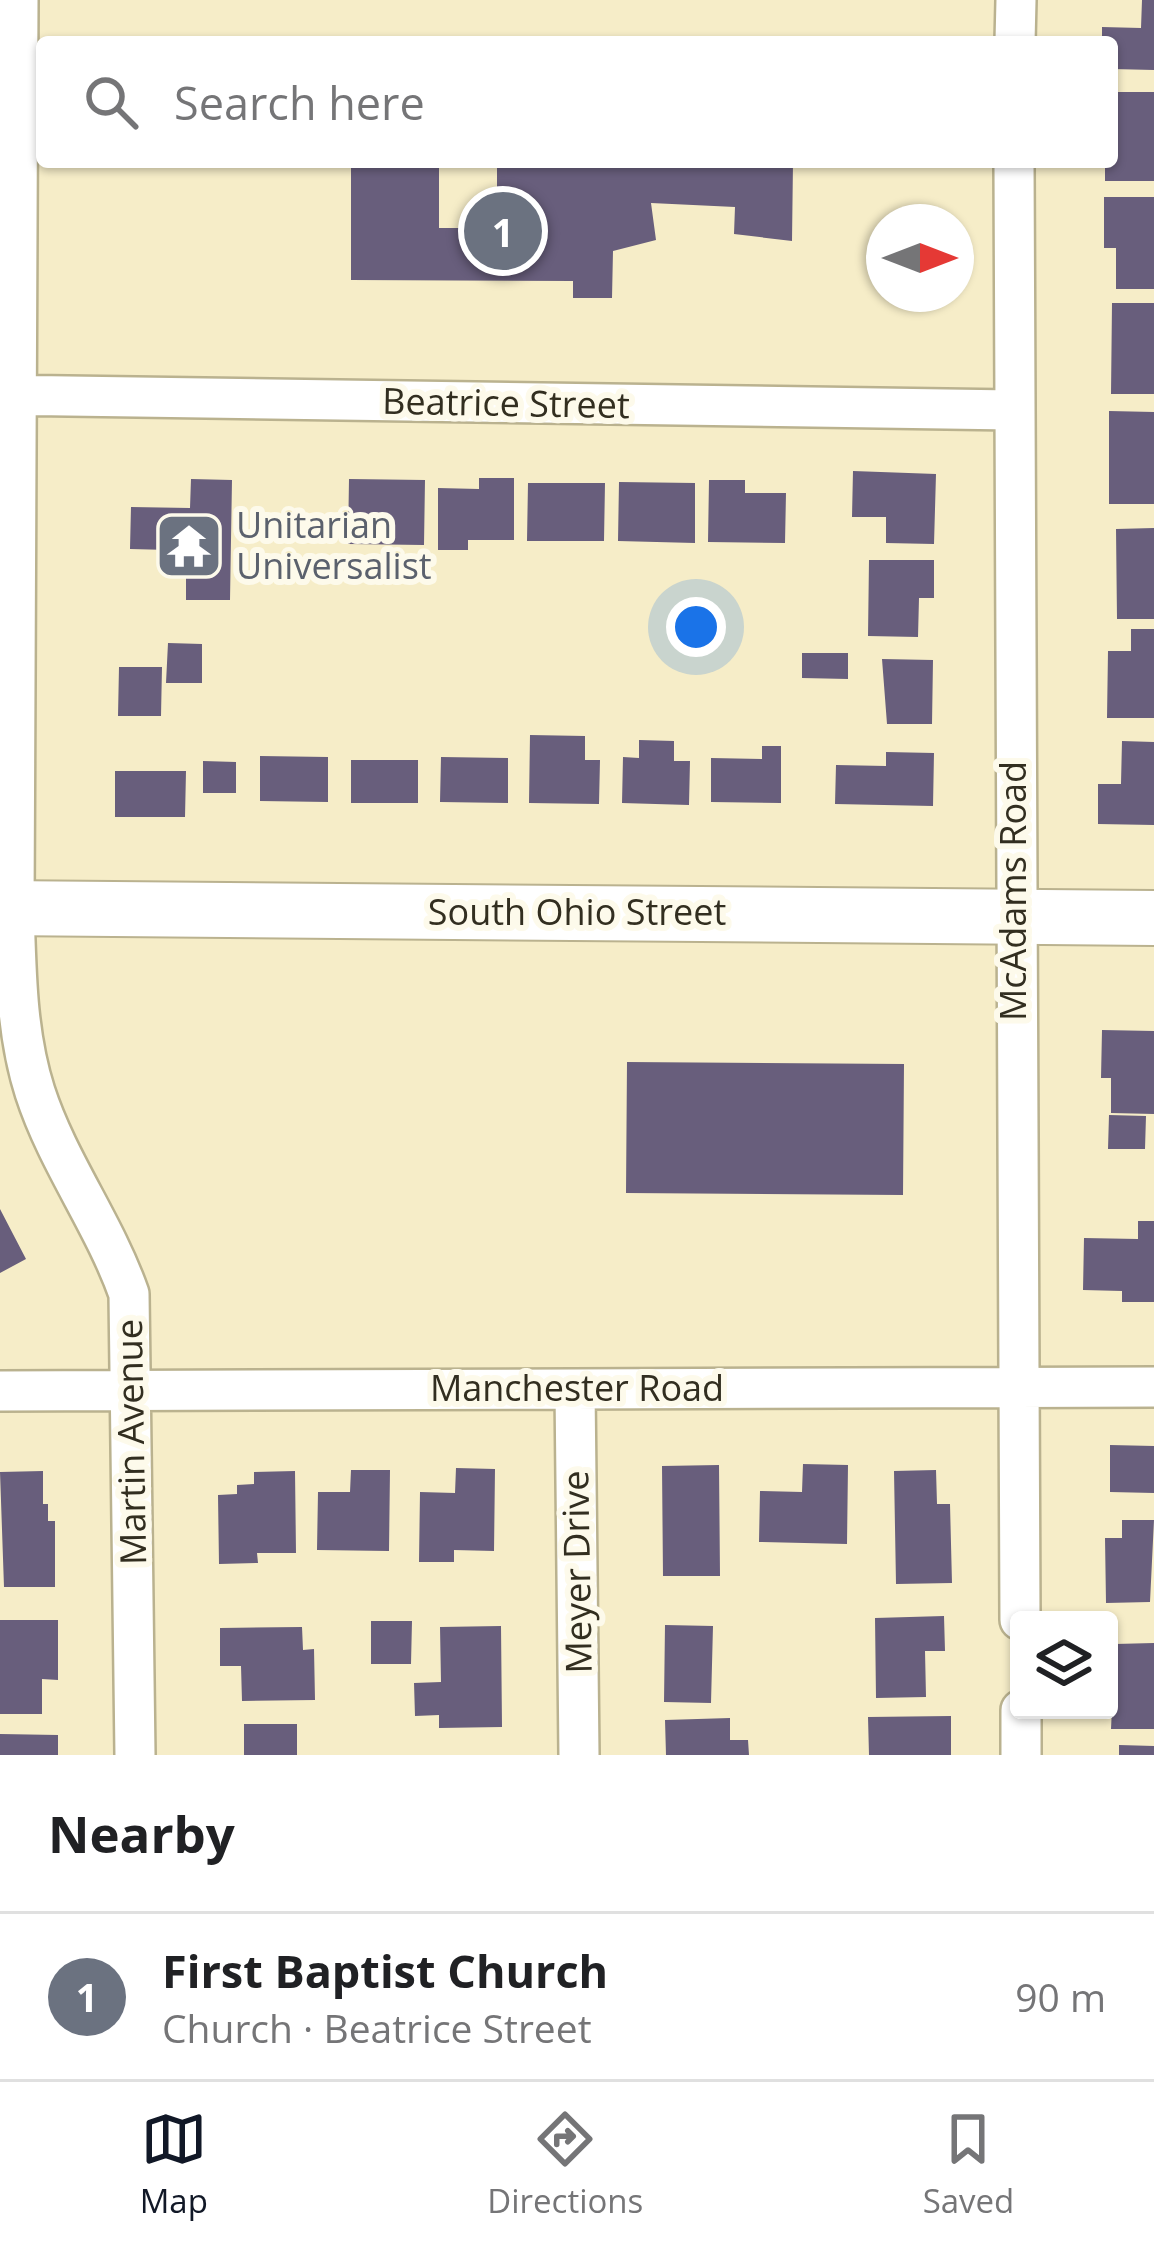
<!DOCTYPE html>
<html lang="en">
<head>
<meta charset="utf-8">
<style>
	:root { --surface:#fff; --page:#f2f2f2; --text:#202124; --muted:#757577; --line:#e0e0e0; --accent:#111827 }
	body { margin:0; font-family:"Open Sans",sans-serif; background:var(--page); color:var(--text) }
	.controls { position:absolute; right:36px; bottom:36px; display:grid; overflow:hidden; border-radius:12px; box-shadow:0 3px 9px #0004 }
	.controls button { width:108px; height:108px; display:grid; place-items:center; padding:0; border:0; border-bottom:3px solid var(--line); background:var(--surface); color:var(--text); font:60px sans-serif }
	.compass { position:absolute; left:866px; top:204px; width:108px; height:108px; border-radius:50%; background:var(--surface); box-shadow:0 3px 9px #0004; rotate:90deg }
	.you { position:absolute; left:696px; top:627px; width:42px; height:42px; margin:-30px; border:9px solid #fff; border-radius:50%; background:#1a73e8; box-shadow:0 0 0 18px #1a73e833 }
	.badge { display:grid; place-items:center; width:78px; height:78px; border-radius:50%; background:var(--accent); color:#fff; font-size:39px; font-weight:700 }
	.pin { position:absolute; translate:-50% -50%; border:6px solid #fff; box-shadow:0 3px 12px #0006 }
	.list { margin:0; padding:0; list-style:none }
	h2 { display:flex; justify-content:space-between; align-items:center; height:156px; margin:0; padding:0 48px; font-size:51px }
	h2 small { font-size:39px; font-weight:400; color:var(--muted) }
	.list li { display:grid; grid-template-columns:78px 1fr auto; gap:36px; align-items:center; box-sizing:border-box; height:168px; padding:0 48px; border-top:3px solid var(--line) }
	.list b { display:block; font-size:45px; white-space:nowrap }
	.list p { margin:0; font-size:39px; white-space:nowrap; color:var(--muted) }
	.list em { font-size:39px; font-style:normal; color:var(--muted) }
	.icon { flex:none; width:66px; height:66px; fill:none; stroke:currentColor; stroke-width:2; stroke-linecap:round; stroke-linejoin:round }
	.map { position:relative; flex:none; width:1154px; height:1755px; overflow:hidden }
	.search { position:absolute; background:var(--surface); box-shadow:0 3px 9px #0004; left:36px; right:36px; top:36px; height:132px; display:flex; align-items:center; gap:30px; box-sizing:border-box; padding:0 42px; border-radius:12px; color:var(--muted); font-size:45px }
	.sheet { height:324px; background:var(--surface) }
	nav { display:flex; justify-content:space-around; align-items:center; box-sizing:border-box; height:168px; border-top:3px solid var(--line); background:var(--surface); font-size:33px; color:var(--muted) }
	nav a { display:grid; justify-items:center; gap:6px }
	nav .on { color:var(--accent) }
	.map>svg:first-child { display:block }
</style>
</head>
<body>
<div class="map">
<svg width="1154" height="1755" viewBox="0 0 1154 1755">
	<rect width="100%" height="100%" fill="#f6edc8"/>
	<path fill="#685e7c" d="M 1142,0 L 1154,0 L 1154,70 L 1112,69 L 1112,42 L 1102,42 L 1102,27 L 1141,28 Z
		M 1112,92 L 1154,92 L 1154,181 L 1105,181 L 1105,162 L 1112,162 Z
		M 351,162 L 439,162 L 439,228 L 497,228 L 497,162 L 793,162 L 792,241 L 734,234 L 735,207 L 651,203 L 656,240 L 613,251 L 612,298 L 573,298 L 573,281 L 351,280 Z
		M 1104,197 L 1154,197 L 1154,289 L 1116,289 L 1116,248 L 1104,248 Z
		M 1112,303 L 1154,303 L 1154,394 L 1111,394 Z
		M 1109,411 L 1154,412 L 1154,504 L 1109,504 Z
		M 853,471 L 936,474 L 934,544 L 886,543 L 886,517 L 852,517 Z
		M 479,478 L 514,478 L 514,540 L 468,540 L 468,550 L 438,550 L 438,488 L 479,489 Z
		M 191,479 L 232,480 L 230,600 L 186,600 L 186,572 L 168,572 L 169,550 L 130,549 L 131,507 L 190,508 Z
		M 349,479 L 425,480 L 424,545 L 348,544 Z
		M 709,480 L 745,480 L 745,493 L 786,493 L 785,543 L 708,542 Z
		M 619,482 L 695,483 L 695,543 L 618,541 Z
		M 528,483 L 605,483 L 604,541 L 527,541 Z
		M 1154,528 L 1154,619 L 1117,619 L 1116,529 Z
		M 869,560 L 934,560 L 934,598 L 919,598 L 918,637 L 868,636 Z
		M 1131,629 L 1154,629 L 1154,718 L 1107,718 L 1108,651 L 1131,651 Z
		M 168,643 L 202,644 L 202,683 L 166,683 Z
		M 802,653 L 848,653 L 848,679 L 802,678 Z
		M 882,659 L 933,660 L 932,724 L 887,724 Z
		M 119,667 L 162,667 L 161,716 L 118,716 Z
		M 530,735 L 585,736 L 585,760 L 600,760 L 599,804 L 529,803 Z
		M 639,740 L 674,741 L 674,761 L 690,761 L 689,805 L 622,803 L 623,757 L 639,758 Z
		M 1122,741 L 1154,742 L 1154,825 L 1098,824 L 1098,784 L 1121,784 Z
		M 762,746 L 781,746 L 781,803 L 711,802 L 711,758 L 762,759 Z
		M 886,752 L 934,753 L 933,806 L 835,804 L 836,765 L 886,766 Z
		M 260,756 L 328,757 L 328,802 L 260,801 Z
		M 441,757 L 508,758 L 508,803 L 440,802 Z
		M 351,760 L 418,760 L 418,803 L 351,803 Z
		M 203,761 L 236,762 L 236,793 L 203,793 Z
		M 115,771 L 186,771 L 185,817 L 115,817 Z
		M 1102,1030 L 1154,1031 L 1154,1114 L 1111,1113 L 1111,1078 L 1101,1078 Z
		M 627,1062 L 904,1064 L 903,1195 L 626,1193 Z
		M 1109,1115 L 1146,1116 L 1145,1149 L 1108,1149 Z
		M 0,1209 L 26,1259 L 0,1273 Z
		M 1138,1221 L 1154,1221 L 1154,1302 L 1122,1302 L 1122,1291 L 1083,1290 L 1084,1238 L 1138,1239 Z
		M 1110,1445 L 1154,1446 L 1154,1493 L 1110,1492 Z
		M 803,1464 L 848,1465 L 847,1544 L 759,1542 L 760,1491 L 802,1492 Z
		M 719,1465 L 720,1576 L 663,1576 L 662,1466 Z
		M 456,1468 L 495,1469 L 494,1551 L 454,1550 L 454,1562 L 419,1562 L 420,1492 L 455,1493 Z
		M 351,1470 L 390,1470 L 389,1551 L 317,1550 L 318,1492 L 350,1492 Z
		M 936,1470 L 937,1504 L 950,1504 L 952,1583 L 896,1584 L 894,1471 Z
		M 43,1471 L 43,1504 L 48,1504 L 48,1521 L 55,1521 L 55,1587 L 4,1587 L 0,1472 Z
		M 295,1471 L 296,1553 L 257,1553 L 258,1563 L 219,1564 L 218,1495 L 237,1494 L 237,1485 L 254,1484 L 254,1472 Z
		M 1122,1520 L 1154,1520 L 1150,1602 L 1106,1603 L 1105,1538 L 1122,1538 Z
		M 944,1616 L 945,1651 L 925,1651 L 926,1697 L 876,1698 L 875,1618 Z
		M 0,1620 L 58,1620 L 58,1680 L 42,1679 L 42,1714 L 0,1714 Z
		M 371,1621 L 412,1621 L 411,1664 L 371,1664 Z
		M 665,1625 L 713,1626 L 711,1703 L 664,1702 Z
		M 501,1626 L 502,1727 L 439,1728 L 439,1715 L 415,1716 L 414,1683 L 441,1682 L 440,1627 Z
		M 302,1627 L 303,1650 L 314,1649 L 315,1700 L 242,1701 L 241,1666 L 220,1666 L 220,1628 Z
		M 1154,1643 L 1154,1729 L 1111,1729 L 1115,1644 Z
		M 951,1716 L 951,1755 L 869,1755 L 868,1717 Z
		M 730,1718 L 730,1740 L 748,1740 L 749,1755 L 666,1755 L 665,1720 Z
		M 244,1724 L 297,1724 L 297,1755 L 244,1755 Z
		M 0,1734 L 58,1735 L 58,1755 L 0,1755 Z
		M 1119,1745 L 1154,1746 L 1154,1755 L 1119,1755 Z"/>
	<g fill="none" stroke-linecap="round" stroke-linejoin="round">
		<defs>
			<path id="street" d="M 18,0 L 14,908 C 16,970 16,1033 35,1092 C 58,1163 104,1223 129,1294 L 135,1755
				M 1015,42 L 1016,0
				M 1014,162 L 1020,1620
				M 0,395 L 1013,410
				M 575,1389 L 579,1755
				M 0,1391 L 1154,1387
				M 1021,1710 L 1021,1755"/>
			<path id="secondary" d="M 0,908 L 1154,918"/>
		</defs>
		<use href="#street" stroke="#bab28f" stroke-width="44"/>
		<use href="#secondary" stroke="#bab28f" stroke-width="58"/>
		<use href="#street" stroke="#fff" stroke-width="39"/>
		<use href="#secondary" stroke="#fff" stroke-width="54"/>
	</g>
	<defs>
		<symbol id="temple-square" viewBox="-11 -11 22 22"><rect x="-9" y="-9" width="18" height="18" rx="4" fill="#6b7280" stroke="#fdfaeb"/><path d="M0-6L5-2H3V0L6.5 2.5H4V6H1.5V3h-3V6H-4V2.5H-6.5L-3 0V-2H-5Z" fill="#fff"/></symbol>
	</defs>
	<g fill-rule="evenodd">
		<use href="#temple-square" x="151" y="508" width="76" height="76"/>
	</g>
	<g text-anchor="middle" stroke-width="12" stroke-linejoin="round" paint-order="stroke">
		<g font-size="36" fill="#322e20" stroke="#fdfaeb">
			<text transform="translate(506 403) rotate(1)" y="13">Beatrice Street</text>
			<text transform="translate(1013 891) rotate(-90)" y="13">McAdams Road</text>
			<text x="577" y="925">South Ohio Street</text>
			<text x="577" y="1401">Manchester Road</text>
			<text transform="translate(131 1442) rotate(-91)" y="13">Martin Avenue</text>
			<text transform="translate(577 1572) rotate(-91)" y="13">Meyer Drive</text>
		</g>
		<g font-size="36" fill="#5b616d" stroke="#fdfaeb" text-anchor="start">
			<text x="236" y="538">Unitarian<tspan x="236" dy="41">Universalist</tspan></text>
		</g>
	</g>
</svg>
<div class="controls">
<button><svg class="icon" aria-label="layers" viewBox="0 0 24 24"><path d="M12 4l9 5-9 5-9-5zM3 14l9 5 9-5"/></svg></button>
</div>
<svg class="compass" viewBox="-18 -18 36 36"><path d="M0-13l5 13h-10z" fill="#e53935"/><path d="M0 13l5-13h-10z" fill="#757577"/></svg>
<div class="you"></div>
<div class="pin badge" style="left:503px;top:231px;background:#6b7280">1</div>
<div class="search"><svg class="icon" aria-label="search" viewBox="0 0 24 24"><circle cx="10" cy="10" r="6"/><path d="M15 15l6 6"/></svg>Search here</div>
</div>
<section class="sheet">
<h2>Nearby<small></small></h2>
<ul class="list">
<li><span class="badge" style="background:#6b7280">1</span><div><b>First Baptist Church</b><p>Church · Beatrice Street</p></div><em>90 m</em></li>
</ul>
</section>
<nav>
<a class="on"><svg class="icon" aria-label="map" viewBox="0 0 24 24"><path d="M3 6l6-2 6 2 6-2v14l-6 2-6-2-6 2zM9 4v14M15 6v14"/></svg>Map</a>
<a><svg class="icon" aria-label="directions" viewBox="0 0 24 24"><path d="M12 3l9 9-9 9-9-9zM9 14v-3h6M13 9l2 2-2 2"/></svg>Directions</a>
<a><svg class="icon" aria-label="saved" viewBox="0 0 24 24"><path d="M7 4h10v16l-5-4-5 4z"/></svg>Saved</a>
</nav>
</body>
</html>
